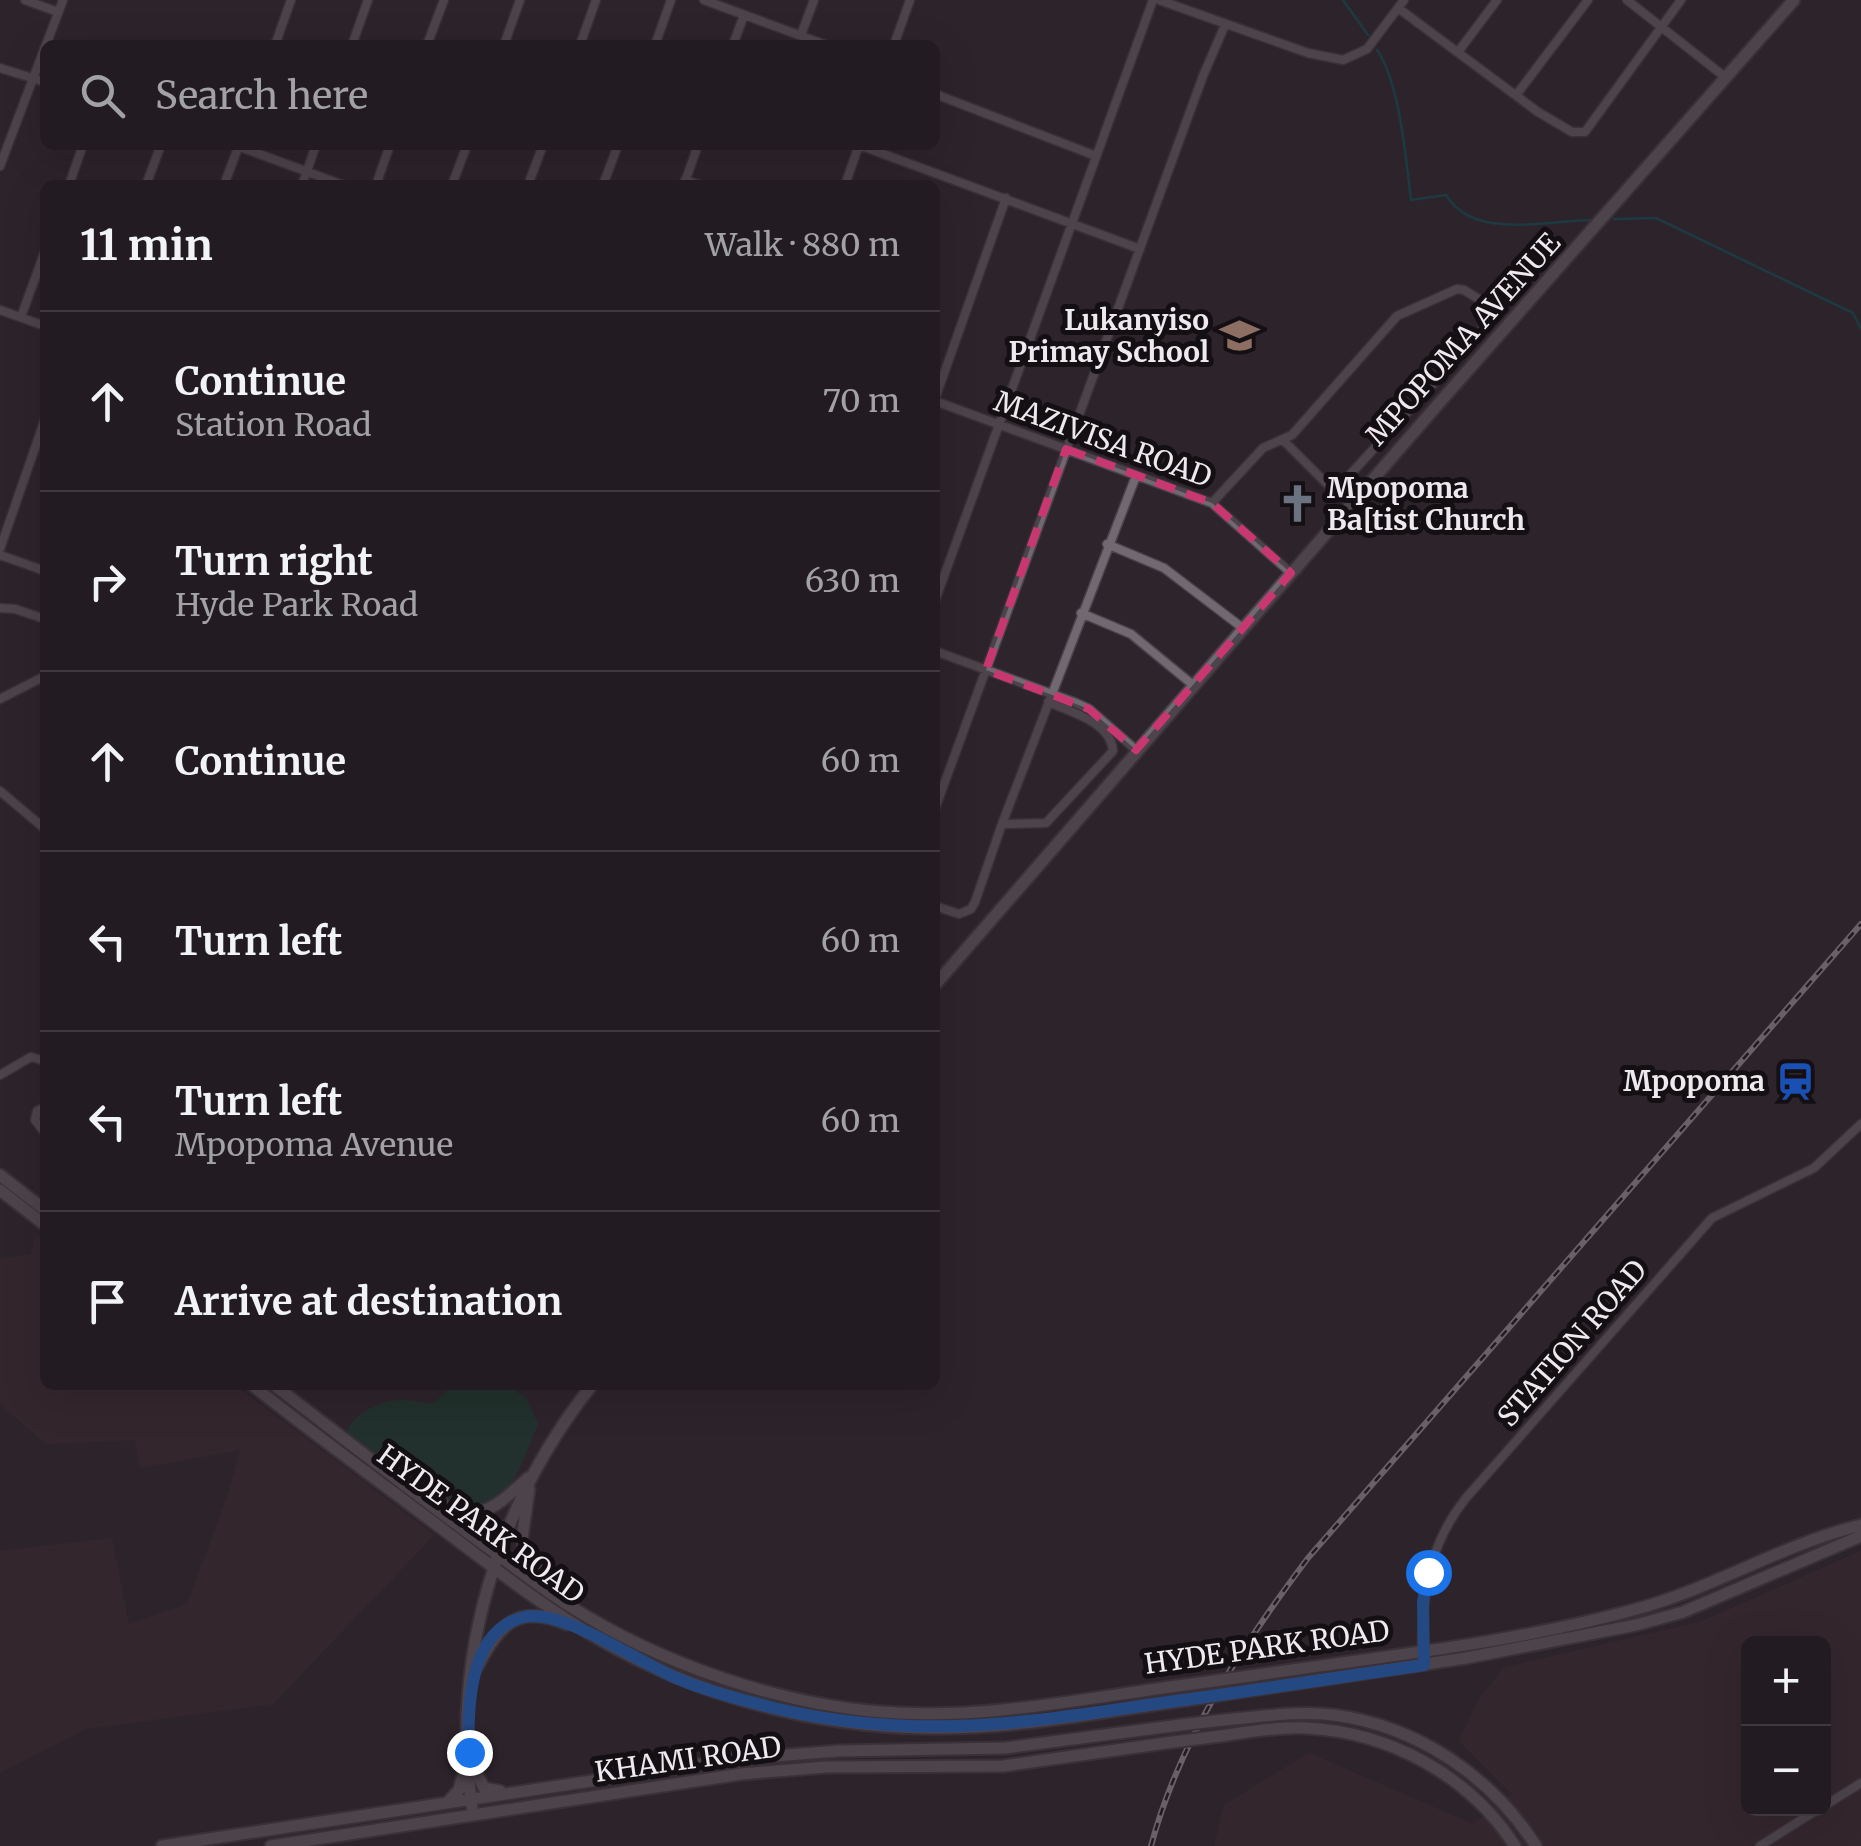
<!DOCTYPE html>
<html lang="en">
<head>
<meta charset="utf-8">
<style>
	:root { --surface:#221b21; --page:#2e282e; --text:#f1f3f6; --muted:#a2a1a5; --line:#3f393f }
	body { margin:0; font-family:Merriweather,serif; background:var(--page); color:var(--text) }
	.controls { position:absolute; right:30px; bottom:30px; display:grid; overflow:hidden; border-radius:15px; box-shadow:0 10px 40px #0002 }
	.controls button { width:90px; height:90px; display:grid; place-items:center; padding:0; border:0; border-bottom:2px solid var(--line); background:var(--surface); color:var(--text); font:50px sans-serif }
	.stop { position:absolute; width:30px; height:30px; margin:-22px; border:8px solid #1a73e8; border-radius:50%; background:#fff }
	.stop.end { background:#1a73e8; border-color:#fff; box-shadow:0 2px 10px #0008 }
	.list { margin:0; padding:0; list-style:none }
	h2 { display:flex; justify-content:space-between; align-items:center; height:130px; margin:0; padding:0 40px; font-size:42px }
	h2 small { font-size:32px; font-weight:400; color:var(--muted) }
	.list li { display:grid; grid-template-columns:65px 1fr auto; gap:30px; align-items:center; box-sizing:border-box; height:180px; padding:0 40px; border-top:2px solid var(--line) }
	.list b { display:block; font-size:38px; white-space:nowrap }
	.list p { margin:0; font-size:32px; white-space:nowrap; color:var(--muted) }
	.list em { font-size:32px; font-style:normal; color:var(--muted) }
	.icon { flex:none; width:55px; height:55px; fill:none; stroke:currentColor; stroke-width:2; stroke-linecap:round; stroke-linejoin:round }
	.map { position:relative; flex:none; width:1861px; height:1846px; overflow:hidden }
	.search { position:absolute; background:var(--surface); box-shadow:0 10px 40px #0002; left:40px; top:40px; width:900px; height:110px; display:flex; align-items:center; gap:25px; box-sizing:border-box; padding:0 35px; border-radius:15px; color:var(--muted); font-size:38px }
	.panel { position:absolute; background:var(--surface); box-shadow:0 10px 40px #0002; left:40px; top:180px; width:900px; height:1210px; border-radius:15px }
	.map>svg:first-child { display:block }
</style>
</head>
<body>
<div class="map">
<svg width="1861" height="1846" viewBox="0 0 1861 1846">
	<rect width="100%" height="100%" fill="#2d242c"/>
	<path fill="#3c292f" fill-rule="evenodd" d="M 36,1235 L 45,1242 L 45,1385 L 235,1385 L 434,1535 L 273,1704 L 86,1729 L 0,1773 L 0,1551 L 112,1538 L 129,1624 L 187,1604 L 226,1501 L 240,1450 L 140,1468 L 135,1440 L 46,1444 L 0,1404 L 0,1259 L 31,1254 Z
		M 1861,1551 L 1861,1846 L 1214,1846 L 1224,1805 L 1309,1753 L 1473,1824 L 1512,1794 L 1459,1741 L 1479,1699 L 1505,1667 L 1700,1622 ZM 1748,1644 L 1824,1644 L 1824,1808 L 1748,1808 Z"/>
	<path fill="#16412f" d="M 453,1385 L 507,1385 L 527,1399 L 538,1424 C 529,1444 516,1485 500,1499 C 457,1536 380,1455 347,1432 C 353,1414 381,1400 401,1400 C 411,1400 423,1403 433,1404 Z"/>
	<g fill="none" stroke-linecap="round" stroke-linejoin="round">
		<path stroke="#09535c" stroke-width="2.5" d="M 1343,0 L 1368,35
			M 1377,50 C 1400,83 1406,160 1411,200 L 1446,195 C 1474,241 1546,220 1594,220
			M 1614,219 L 1656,218 L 1853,313 L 1861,329"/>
		<defs>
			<path id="street" d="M 25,0 L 58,12
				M 704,0 L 826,45
				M 1159,0 L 1308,53 L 1343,60 L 1367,49 L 1404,0
				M 1627,0 L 1725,77
				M 1398,8 L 1538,112 L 1572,132 L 1585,132 L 1681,0
				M 801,35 L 814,0
				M 46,45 L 63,0
				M 275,45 L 291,0
				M 352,45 L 368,0
				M 427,45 L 444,0
				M 504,45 L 520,0
				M 580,45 L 596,0
				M 655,45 L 671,0
				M 733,45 L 744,15
				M 894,45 L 910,0
				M 1458,52 L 1497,0
				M 0,68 L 45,82
				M 935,94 L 1096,156
				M 1517,94 L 1588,0
				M 235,145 L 343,185
				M 0,166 L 45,47
				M 685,180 L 700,185
				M 69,185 L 83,145
				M 146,185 L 161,145
				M 224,185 L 239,145
				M 302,185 L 316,145
				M 376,185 L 390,145
				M 452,185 L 467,145
				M 528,185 L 543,145
				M 603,185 L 618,145
				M 684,185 L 698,145
				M 845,185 L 859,145 L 1140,249
				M 0,310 L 45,326
				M 21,317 L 45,251
				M 935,399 L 1006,198
				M 935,401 L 1212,503 L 1291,573
				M 1212,503 L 1263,448 L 1292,435 L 1397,316 L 1457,289 L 1464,290 L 1495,309 L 1495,316 L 1337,489 L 1329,486 L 1283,440
				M 1107,544 L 1164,568 L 1244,629
				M 0,549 L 45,419
				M 0,555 L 45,571
				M 935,601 L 1153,0
				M 0,608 L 15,609 L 45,619
				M 1081,613 L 1131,634 L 1193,685
				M 935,651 L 1076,703 L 1089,709 L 1136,750
				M 0,699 L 45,676
				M 0,791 L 45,829
				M 935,809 L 1203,76 L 1225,25
				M 1002,824 L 1046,823 L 1113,751 C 1111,722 1071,712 1048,702
				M 935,906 L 959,914 L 971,909 L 975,902 L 1002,824 L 1136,476
				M 0,1075 L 31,1057 L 45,1061
				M 45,1107 L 37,1111 L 35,1120 L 45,1133
				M 1422,1652 C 1422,1593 1429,1544 1466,1498 L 1712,1218 L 1814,1168 L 1861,1124
				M 1824,1806 L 1861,1783
				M 1760,1846 L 1820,1808"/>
			<path id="secondary" d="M 935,985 L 1433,410 L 1794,0
				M 0,1175 L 45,1210
				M 0,1190 L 45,1225
				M 252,1385 C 311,1432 372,1476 433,1522 C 487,1562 541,1606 599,1639 C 697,1696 812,1726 924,1728 C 1013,1730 1100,1712 1187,1700
				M 274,1385 C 342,1437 410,1490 479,1541 C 507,1561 535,1584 565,1603 C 659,1664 786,1708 899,1713 C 994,1718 1092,1697 1185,1685
				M 529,1489 L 522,1539 L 526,1553 L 557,1594
				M 436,1502 C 483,1522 492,1510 528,1478
				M 477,1667 C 499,1627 516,1602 566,1624
				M 1250,1676 C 1377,1657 1509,1644 1633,1610 C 1713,1589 1780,1545 1861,1525
				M 1239,1692 L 1466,1658 L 1636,1625 L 1683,1612 L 1861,1536
				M 1233,1719 C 1267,1716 1300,1711 1334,1715 C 1417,1726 1491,1776 1536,1846
				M 1220,1736 C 1248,1732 1277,1727 1306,1728 C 1389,1732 1469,1775 1515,1846
				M 473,1766 L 484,1788 L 500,1791
				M 447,1803 L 459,1790 L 465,1768
				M 472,1807 C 450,1657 499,1502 592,1385
				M 162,1846 L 737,1759 L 838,1751 L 1005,1748 L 1188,1724
				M 271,1846 L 741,1774 L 826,1767 L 1003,1766 L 1173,1742"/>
		</defs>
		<use href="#street" stroke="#494248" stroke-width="11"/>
		<use href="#secondary" stroke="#494248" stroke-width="15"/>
		<use href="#street" stroke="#726871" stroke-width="8"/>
		<use href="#secondary" stroke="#726871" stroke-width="11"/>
		<defs>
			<path id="rail" d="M 1151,1846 C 1180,1738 1242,1646 1308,1558 L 1861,924"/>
		</defs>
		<use href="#rail" stroke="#b1abb1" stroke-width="6"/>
		<use href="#rail" stroke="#130f12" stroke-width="2.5" stroke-dasharray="8" stroke-linecap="butt"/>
		<defs>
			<path id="secondary-bridge" d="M 1185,1685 L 1250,1676
				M 1187,1700 L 1239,1692
				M 1188,1724 L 1233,1719
				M 1173,1742 L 1220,1736"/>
		</defs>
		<use href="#secondary-bridge" stroke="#494248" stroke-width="15" stroke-linecap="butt"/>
		<use href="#secondary-bridge" stroke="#726871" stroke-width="11"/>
	</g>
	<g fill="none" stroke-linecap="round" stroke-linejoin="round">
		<path stroke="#1a73e8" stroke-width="12" d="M 469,1752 C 467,1707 469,1630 524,1617 C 564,1608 643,1666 683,1681 C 714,1693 746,1701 778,1709 C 914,1740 1019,1724 1154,1704 C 1244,1692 1334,1678 1424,1665 L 1423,1602 L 1428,1572"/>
	</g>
	<path d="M0 0H1861V1846H0ZM 1066,449 L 1212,503 L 1291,573 L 1136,750 L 1089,709 L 986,670 Z" fill="#2d242c" fill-opacity=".55" fill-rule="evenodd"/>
	<path fill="none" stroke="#c93771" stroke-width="8" stroke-dasharray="20 12" stroke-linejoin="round" d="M 1066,449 L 1212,503 L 1291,573 L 1136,750 L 1089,709 L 986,670 Z"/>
	<defs>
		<symbol id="school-bare" viewBox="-9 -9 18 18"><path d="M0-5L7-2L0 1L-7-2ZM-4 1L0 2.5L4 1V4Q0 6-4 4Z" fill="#8d6e63" stroke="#130f12" stroke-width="2.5" paint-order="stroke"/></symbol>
		<symbol id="church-bare" viewBox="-9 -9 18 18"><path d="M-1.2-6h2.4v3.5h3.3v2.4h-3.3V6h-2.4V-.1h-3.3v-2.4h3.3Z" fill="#6b7280" stroke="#130f12" stroke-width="2.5" paint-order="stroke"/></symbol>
		<symbol id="station-bare" viewBox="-9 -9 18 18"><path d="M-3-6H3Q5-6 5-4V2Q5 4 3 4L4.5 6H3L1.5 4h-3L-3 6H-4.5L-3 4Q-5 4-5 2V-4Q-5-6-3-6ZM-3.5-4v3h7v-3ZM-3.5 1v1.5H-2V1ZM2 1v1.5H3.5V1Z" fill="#1a4fb4" stroke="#130f12" stroke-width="2.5" paint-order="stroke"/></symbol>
	</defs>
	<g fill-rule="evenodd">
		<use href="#school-bare" x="1212" y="308" width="55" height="55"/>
		<use href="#church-bare" x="1270" y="476" width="55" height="55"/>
		<use href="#station-bare" x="1768" y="1054" width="55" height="55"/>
	</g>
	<g text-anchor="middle" stroke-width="10" stroke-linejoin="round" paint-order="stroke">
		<g font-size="28" font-weight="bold" fill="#eee9ee" stroke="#130f12" text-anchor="end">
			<text x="1209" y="330">Lukanyiso<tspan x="1209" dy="32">Primay School</tspan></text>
			<text x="1327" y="498" text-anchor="start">Mpopoma<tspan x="1327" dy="32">Ba[tist Church</tspan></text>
			<text x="1765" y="1091">Mpopoma</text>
		</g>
		<g font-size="28" fill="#eee9ee" stroke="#130f12">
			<text transform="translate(1463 339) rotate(-48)" y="10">MPOPOMA AVENUE</text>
			<text transform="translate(1103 439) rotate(20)" y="10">MAZIVISA ROAD</text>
			<text transform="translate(1572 1343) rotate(-49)" y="10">STATION ROAD</text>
			<text transform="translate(481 1524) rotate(36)" y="10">HYDE PARK ROAD</text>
			<text transform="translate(1267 1647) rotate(-8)" y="10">HYDE PARK ROAD</text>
			<text transform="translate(688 1759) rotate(-8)" y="10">KHAMI ROAD</text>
		</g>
	</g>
</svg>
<div class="controls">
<button>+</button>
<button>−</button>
</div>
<div class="stop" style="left:1428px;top:1572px"></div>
<div class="stop end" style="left:469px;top:1752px"></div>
<div class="search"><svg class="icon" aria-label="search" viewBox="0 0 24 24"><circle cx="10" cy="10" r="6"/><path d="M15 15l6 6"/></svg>Search here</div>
<section class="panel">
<h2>11 min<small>Walk · 880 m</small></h2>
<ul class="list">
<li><svg class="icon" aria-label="ahead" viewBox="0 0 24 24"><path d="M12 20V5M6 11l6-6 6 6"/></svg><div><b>Continue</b><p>Station Road</p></div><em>70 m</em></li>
<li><svg class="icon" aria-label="right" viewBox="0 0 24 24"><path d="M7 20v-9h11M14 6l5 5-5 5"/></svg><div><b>Turn right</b><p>Hyde Park Road</p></div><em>630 m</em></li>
<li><svg class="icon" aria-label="ahead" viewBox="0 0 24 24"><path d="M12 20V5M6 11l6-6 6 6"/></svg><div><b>Continue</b></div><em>60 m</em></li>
<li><svg class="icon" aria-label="left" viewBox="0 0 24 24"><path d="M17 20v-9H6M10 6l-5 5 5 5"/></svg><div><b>Turn left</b></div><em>60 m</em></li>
<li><svg class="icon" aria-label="left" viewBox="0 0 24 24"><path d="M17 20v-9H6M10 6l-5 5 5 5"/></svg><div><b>Turn left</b><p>Mpopoma Avenue</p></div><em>60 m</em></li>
<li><svg class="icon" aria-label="arrive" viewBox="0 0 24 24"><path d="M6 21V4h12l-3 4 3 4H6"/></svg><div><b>Arrive at destination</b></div></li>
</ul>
</section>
</div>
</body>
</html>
